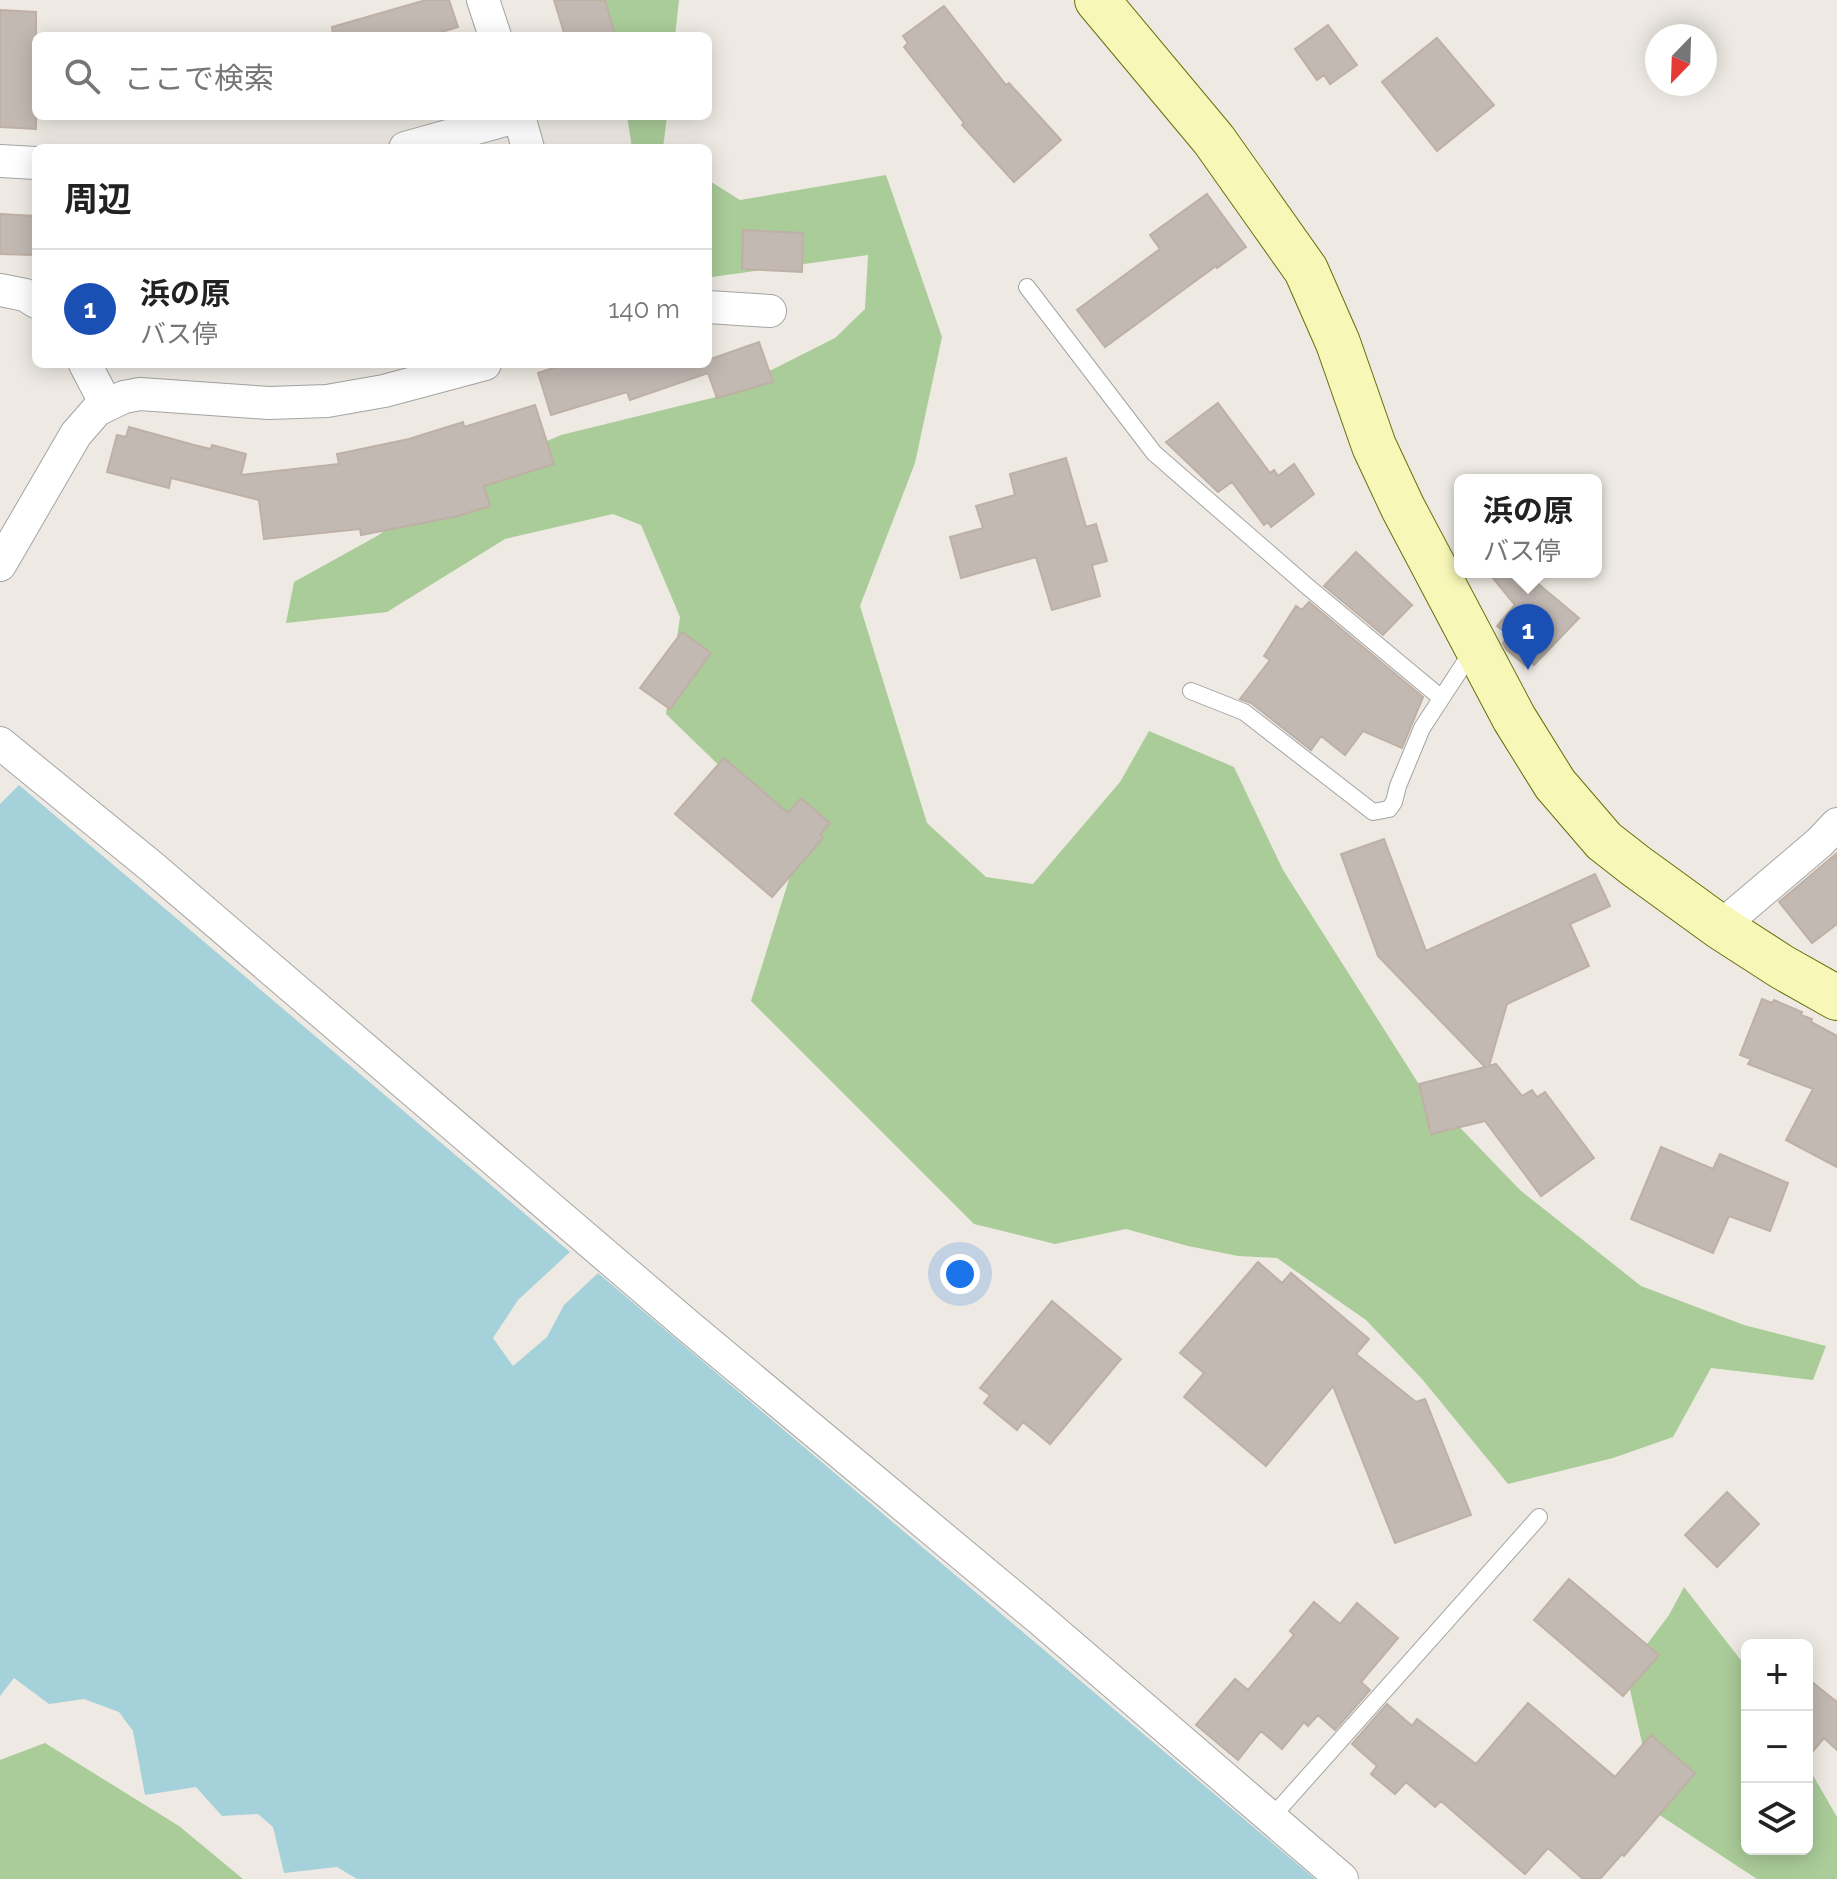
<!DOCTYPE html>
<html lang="ja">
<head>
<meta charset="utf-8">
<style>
	:root { --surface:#fff; --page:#f6f6f6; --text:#222; --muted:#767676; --line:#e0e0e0; --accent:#1a73e8 }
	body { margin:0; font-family:Raleway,"Noto Sans JP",sans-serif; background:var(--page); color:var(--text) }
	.controls { position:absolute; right:24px; bottom:24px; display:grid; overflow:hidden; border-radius:12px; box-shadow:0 4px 20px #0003 }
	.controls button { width:72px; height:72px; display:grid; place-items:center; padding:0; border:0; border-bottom:2px solid var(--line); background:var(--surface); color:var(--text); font:40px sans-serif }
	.compass { position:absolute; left:1645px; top:24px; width:72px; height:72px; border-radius:50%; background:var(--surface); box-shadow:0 4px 20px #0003; rotate:203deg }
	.you { position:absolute; left:960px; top:1274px; width:28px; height:28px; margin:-20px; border:6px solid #fff; border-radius:50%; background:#1a73e8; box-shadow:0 0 0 12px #1a73e833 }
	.badge { display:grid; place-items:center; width:52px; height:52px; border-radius:50%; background:var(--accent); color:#fff; font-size:26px; font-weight:700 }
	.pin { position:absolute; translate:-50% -66px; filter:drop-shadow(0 2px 4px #0008) }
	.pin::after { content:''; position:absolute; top:42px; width:28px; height:24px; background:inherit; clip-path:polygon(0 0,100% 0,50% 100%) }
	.popup { position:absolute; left:1454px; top:474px; width:148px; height:104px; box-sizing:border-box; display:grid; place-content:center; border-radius:12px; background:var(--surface); filter:drop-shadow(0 2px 6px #0005); font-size:26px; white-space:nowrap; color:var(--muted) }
	.popup b { font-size:30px; color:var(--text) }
	.popup::after { content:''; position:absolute; left:50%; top:100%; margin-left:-16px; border:16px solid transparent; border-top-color:var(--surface) }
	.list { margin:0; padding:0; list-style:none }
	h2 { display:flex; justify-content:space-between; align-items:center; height:104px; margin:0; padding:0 32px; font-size:34px }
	h2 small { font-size:26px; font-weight:400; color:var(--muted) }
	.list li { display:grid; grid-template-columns:52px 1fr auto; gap:24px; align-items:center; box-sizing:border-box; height:120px; padding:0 32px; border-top:2px solid var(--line) }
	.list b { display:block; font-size:30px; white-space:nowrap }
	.list p { margin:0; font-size:26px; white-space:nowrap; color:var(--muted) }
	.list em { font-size:26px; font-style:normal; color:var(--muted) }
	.icon { flex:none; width:44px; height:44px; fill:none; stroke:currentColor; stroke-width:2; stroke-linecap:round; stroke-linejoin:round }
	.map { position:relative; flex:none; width:1837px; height:1879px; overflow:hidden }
	.search { position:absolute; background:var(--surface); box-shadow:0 4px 20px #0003; left:32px; top:32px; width:680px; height:88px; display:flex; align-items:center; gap:20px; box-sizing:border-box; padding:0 28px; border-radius:12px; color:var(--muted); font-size:30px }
	.panel { position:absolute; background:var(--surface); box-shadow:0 4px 20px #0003; left:32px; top:144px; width:680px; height:224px; border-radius:12px }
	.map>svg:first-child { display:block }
</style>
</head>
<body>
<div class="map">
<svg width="1837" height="1879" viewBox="0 0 1837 1879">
	<rect width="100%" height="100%" fill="#eeeae3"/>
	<path fill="#ac9" d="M 594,0 L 679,0 L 675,36 L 604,36 Z
		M 627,116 L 667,116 L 663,148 L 632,148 Z
		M 886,175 L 942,337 L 915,463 L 860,606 L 927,823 L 986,877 L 1033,884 L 1120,782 L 1149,731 L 1234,767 L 1283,870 L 1420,1086 L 1520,1190 L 1641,1286 L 1744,1325 L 1826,1346 L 1813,1380 L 1711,1368 L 1673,1437 L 1613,1458 L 1508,1484 L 1422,1379 L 1366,1320 L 1277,1258 L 1238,1256 L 1188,1246 L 1126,1229 L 1055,1244 L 974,1224 L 751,1001 L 800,844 L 666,714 L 680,617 L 641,525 L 613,514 L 505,539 L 387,612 L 286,623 L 294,582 L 377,536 L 470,474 L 561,435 L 720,396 L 835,338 L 865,309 L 868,255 L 712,277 L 708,274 L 708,180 L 740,200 Z
		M 1684,1587 L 1747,1668 L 1747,1849 L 1807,1849 L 1807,1765 L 1837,1817 L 1837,1879 L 1757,1879 L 1658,1814 L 1626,1672 L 1669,1615 Z
		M 45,1743 L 179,1826 L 243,1879 L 0,1879 L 0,1760 Z"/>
	<path fill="#a5d1da" d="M 19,785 L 570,1252 L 518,1300 L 493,1338 L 513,1366 L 547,1337 L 564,1305 L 598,1273 L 1315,1879 L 357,1879 L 337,1867 L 284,1873 L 273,1827 L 258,1814 L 222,1816 L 196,1787 L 145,1795 L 133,1731 L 119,1712 L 84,1699 L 49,1704 L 14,1678 L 0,1696 L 0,804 Z"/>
	<path fill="#c2b9b3" stroke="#bfb0a6" stroke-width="2" d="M 426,0 L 449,0 L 458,27 L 428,36 L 333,36 L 332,27 Z
		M 554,0 L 605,0 L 615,36 L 565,36 Z
		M 944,6 L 1006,85 L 1009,83 L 1061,140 L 1014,182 L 962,125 L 964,123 L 904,47 L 908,43 L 903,36 Z
		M 0,10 L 36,12 L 36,129 L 0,127 Z
		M 1328,25 L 1357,65 L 1330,84 L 1324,75 L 1317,80 L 1295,49 Z
		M 1437,38 L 1494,105 L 1437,151 L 1382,82 Z
		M 1207,194 L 1246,247 L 1217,268 L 1216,266 L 1105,347 L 1077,310 L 1160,249 L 1150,235 Z
		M 0,214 L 35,216 L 33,255 L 0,254 Z
		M 743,230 L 803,233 L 802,272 L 742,269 Z
		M 759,342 L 773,382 L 717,398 L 708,373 L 630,400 L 627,392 L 551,415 L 538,373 L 566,364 L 708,364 L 708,360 Z
		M 1218,403 L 1270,473 L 1274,470 L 1278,476 L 1294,464 L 1314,494 L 1271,527 L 1268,522 L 1264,525 L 1232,482 L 1218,492 L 1166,442 Z
		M 535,405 L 554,464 L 484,486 L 490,506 L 458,516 L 361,535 L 360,529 L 264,539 L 259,500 L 171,478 L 169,488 L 107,472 L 117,435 L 126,437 L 129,427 L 194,445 L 211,449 L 212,445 L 246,454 L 241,475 L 339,464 L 337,454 L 409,439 L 463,422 L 464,427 Z
		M 1066,458 L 1086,527 L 1096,524 L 1107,561 L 1092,565 L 1100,596 L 1052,610 L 1036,557 L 961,578 L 950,537 L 983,528 L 976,506 L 1015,495 L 1010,474 Z
		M 1356,552 L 1412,605 L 1383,635 L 1324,586 Z
		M 1488,572 L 1524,572 L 1579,618 L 1534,665 L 1530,661 L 1526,666 L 1506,649 L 1503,643 L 1509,635 L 1497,626 L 1515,605 Z
		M 1309,602 L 1423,697 L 1402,748 L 1363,731 L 1345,755 L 1321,736 L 1311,750 L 1251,703 L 1240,699 L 1270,660 L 1264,656 L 1296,606 L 1302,610 Z
		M 682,632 L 711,653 L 670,709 L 640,688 Z
		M 724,758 L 788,813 L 801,798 L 830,823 L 820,835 L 823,838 L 772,897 L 675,814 Z
		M 1384,839 L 1426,951 L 1595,874 L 1610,906 L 1570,924 L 1589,966 L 1507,1004 L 1489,1066 L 1496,1064 L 1522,1096 L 1532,1090 L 1537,1097 L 1545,1092 L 1594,1158 L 1541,1196 L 1485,1121 L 1431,1134 L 1419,1084 L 1485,1067 L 1378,956 L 1341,854 Z
		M 1837,853 L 1837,924 L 1812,943 L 1779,902 Z
		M 1762,999 L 1772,1003 L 1774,1000 L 1802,1012 L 1801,1015 L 1812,1019 L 1811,1022 L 1837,1036 L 1837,1167 L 1786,1140 L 1813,1089 L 1748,1064 L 1751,1059 L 1740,1055 Z
		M 1661,1147 L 1713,1169 L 1720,1154 L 1788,1183 L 1770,1231 L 1729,1216 L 1713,1253 L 1631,1219 Z
		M 1258,1262 L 1282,1283 L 1291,1273 L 1369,1339 L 1356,1354 L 1416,1402 L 1425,1399 L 1471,1515 L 1395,1543 L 1333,1386 L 1266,1466 L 1184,1397 L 1204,1373 L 1180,1353 Z
		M 1052,1301 L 1121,1359 L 1050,1444 L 1023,1422 L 1017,1430 L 984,1403 L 990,1395 L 980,1388 Z
		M 1727,1492 L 1759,1524 L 1717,1567 L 1685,1535 Z
		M 1569,1579 L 1659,1655 L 1623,1696 L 1534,1620 Z
		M 1314,1602 L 1340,1624 L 1357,1603 L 1398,1638 L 1361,1682 L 1370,1690 L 1335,1730 L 1318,1715 L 1308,1726 L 1304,1722 L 1282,1749 L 1261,1731 L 1238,1760 L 1196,1725 L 1235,1679 L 1248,1690 L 1294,1635 L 1290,1631 Z
		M 1807,1678 L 1837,1702 L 1837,1750 L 1824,1738 L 1807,1758 Z
		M 1528,1703 L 1615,1777 L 1651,1735 L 1695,1773 L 1624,1856 L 1622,1854 L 1600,1879 L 1583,1879 L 1548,1848 L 1525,1874 L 1441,1801 L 1435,1807 L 1406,1782 L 1395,1794 L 1371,1774 L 1377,1766 L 1352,1744 L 1387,1704 L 1412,1726 L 1417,1719 L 1476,1764 Z"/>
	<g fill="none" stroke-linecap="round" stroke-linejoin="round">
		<defs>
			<path id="lane" d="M 1027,287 L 1154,453 L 1308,587 L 1440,697
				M 1191,691 L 1244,712 L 1373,812 L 1389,809 L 1394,802 L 1398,786 L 1422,728 L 1473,650
				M 1271,1818 L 1539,1517"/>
			<path id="street" d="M 483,0 L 495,36
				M 519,116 L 528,148
				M 405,148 L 519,116
				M 0,161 L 36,163
				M 0,290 L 25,295 L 36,302
				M 708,307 L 770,311
				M 85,364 L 106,404
				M 0,565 L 76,434 L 97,410 L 124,397 L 140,394 L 269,403 L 327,401 L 384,391 L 485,364
				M 0,743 L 152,867 L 687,1325 L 1041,1620 L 1342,1879
				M 1720,927 L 1820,842 L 1837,824"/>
			<path id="secondary" d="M 1097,0 L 1214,140 L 1306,270 L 1338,343 L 1374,446 L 1403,508 L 1514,718 L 1555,784 L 1604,841 L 1636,866 L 1720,927 L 1782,967 L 1837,998"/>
		</defs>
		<use href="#lane" stroke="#a4a4a4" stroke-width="18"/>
		<use href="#street" stroke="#a4a4a4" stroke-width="34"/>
		<use href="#secondary" stroke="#696f09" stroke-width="46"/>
		<use href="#lane" stroke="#fff" stroke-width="16"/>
		<use href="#street" stroke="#fff" stroke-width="32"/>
		<use href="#secondary" stroke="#f7f7b8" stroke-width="44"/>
	</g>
</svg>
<div class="controls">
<button>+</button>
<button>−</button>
<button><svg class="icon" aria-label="layers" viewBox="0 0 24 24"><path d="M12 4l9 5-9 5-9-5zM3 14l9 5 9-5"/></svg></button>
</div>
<svg class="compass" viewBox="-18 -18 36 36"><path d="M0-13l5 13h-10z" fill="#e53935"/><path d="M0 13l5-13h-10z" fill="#767676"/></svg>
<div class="you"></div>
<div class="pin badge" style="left:1528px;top:670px;background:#1a4fb4">1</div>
<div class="popup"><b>浜の原</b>バス停</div>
<div class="search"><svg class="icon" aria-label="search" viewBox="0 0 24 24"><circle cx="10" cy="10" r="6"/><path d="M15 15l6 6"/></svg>ここで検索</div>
<section class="panel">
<h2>周辺<small></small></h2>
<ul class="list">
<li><span class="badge" style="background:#1a4fb4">1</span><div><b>浜の原</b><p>バス停</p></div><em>140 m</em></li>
</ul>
</section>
</div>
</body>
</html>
